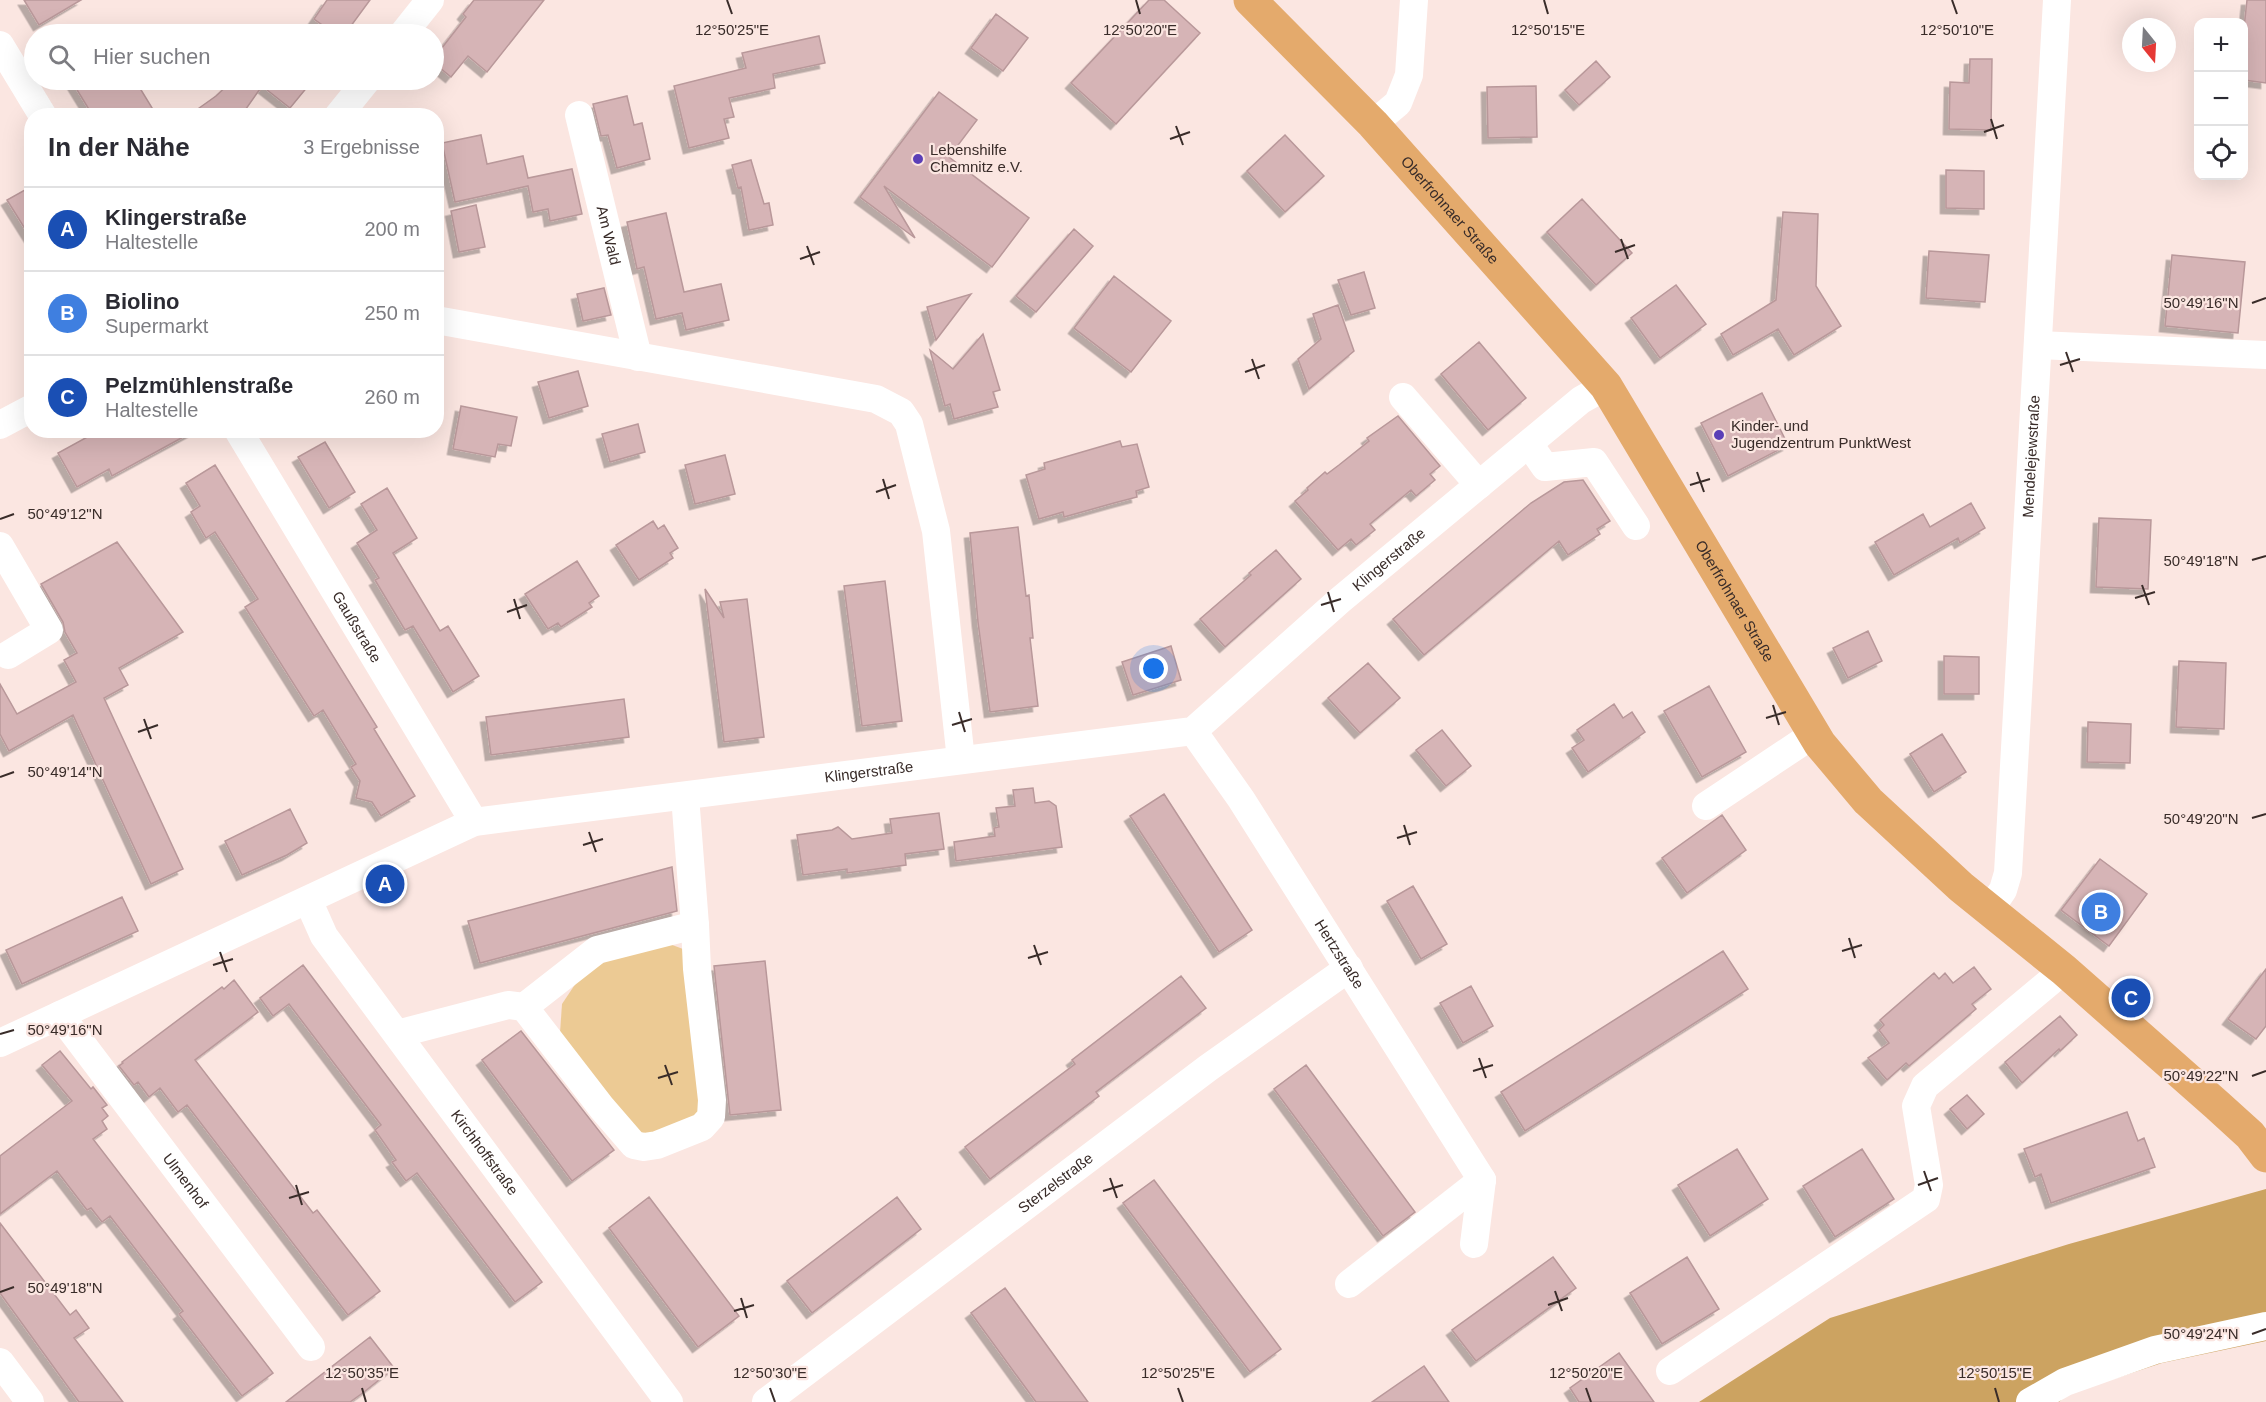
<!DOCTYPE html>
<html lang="de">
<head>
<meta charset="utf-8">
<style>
	:root { --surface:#fff; --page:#f7f7f7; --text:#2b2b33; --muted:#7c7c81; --line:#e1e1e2; --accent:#2563eb }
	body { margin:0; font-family:Arial,sans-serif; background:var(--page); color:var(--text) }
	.controls { position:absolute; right:18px; top:18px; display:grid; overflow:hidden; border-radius:12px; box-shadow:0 6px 24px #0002 }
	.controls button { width:54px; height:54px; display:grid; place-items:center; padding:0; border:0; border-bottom:2px solid var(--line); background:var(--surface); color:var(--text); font:30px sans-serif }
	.compass { position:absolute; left:2122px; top:18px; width:54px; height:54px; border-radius:50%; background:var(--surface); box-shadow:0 6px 24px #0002; rotate:162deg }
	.you { position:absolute; left:1154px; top:669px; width:21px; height:21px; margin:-15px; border:4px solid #fff; border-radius:50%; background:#1a73e8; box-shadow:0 0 0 9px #1a73e833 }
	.badge { display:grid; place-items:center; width:39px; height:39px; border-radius:50%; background:var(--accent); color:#fff; font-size:20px; font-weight:700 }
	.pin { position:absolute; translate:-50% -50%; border:3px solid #fff; box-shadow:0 2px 6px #0006 }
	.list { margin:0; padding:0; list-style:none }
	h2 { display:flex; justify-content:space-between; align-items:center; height:78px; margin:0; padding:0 24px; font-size:26px }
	h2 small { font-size:20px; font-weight:400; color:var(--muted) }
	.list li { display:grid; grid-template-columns:39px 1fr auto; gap:18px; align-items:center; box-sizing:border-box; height:84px; padding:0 24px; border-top:2px solid var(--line) }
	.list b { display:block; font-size:22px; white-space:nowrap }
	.list p { margin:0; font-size:20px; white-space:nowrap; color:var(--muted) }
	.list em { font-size:20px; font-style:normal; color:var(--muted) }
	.icon { flex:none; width:33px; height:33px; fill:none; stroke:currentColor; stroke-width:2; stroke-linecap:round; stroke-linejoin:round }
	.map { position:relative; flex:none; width:2266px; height:1402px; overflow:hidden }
	.search { position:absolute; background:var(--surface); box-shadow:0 6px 24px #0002; left:24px; top:24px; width:420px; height:66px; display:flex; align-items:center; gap:15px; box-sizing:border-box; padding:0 21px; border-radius:33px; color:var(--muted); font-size:22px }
	.panel { position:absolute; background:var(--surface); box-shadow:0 6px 24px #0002; left:24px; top:108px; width:420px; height:330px; border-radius:24px }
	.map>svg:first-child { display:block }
</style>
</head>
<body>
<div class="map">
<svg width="2266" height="1402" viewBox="0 0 2266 1402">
	<defs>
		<filter id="shadow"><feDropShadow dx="-5.5" dy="5.5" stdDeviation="0" flood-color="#0004"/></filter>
	</defs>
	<rect width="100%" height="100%" fill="#fbe6e1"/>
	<path fill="#ecca94" d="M 667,943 L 683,949 L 702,1116 L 649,1139 L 629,1132 L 560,1033 L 562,1004 L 578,980 L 613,956 Z"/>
	<path fill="#cca361" d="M 2266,1189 L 2266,1341 L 2162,1363 L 2068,1394 L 2059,1402 L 1699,1402 L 1830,1318 L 2069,1244 Z"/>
	<path fill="#d6b4b6" stroke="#b9989a" stroke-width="1.5" filter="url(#shadow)" d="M 24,0 L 81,0 L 39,25 Z
		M 327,0 L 370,0 L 345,34 L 335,34 L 314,19 Z
		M 474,0 L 544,0 L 487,72 L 468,56 L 451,77 L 434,63 L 434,58 L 466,17 L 463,14 Z
		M 1149,0 L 1164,0 L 1200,33 L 1116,124 L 1071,83 Z
		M 2247,0 L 2266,0 L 2266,83 L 2244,80 L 2244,28 Z
		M 996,14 L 1028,38 L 1003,71 L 971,48 Z
		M 819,36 L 825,63 L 773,74 L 775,88 L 729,98 L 734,117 L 724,119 L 729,138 L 689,148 L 674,86 L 746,68 L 742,53 Z
		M 1970,59 L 1992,59 L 1991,130 L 1949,129 L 1950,82 L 1969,83 Z
		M 1596,61 L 1610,77 L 1579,105 L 1565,90 Z
		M 71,80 L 135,80 L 157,116 L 93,116 Z
		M 233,80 L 313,80 L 290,108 L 262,86 L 241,116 L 188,116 L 216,96 Z
		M 1536,86 L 1537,137 L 1488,138 L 1487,87 Z
		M 939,92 L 977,120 L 949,157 L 1029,218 L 992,267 L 884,186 L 915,238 L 860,197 Z
		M 627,96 L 634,125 L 642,123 L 650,159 L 617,168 L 608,135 L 601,136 L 593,104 Z
		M 481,135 L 487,164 L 523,156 L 528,178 L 572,169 L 582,214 L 550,221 L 548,209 L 533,212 L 528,186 L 455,202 L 442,143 Z
		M 1285,135 L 1324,176 L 1285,212 L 1247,171 Z
		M 751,160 L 764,204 L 769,203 L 773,225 L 749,230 L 741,187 L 738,188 L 732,165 Z
		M 1946,170 L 1984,171 L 1984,209 L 1946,208 Z
		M 32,186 L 32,240 L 7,200 Z
		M 1582,199 L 1632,253 L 1596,285 L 1547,232 Z
		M 476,205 L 485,247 L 459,252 L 451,211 Z
		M 1783,212 L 1818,214 L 1816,286 L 1841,326 L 1794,355 L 1778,329 L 1733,355 L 1721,334 L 1776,300 Z
		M 666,213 L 684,292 L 721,284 L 729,320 L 686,330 L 682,313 L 656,319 L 644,267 L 637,269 L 627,222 Z
		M 1074,229 L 1093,246 L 1036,312 L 1016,296 Z
		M 1929,251 L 1989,255 L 1985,302 L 1926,298 Z
		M 2172,255 L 2245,262 L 2238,333 L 2165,326 Z
		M 1364,272 L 1375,308 L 1351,315 L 1338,280 Z
		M 1114,276 L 1171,321 L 1131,372 L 1074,328 Z
		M 1676,285 L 1706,324 L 1660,358 L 1631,318 Z
		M 604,288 L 611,315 L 583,321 L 577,294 Z
		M 971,294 L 936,340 L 927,307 Z
		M 1338,305 L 1354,351 L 1309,389 L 1298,359 L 1321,339 L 1313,314 Z
		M 983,334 L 1000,390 L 993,392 L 998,407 L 954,419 L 950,404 L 945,406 L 930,350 L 953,369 Z
		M 1479,342 L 1526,398 L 1488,430 L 1441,374 Z
		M 578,371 L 588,406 L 549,418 L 538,382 Z
		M 1762,393 L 1788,445 L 1728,476 L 1701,423 Z
		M 461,406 L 517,417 L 511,446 L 498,444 L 495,457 L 453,449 Z
		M 1398,416 L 1440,466 L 1430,474 L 1435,480 L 1416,496 L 1411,490 L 1370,524 L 1375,530 L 1356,545 L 1351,539 L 1338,550 L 1295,501 L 1308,490 L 1307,488 L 1325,472 L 1327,474 L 1339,465 L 1369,441 L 1367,438 Z
		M 638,424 L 645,452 L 610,462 L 602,434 Z
		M 100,430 L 196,430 L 112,476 L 109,469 L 77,487 L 58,453 Z
		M 1120,441 L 1122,447 L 1137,444 L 1149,487 L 1136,491 L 1137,497 L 1114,503 L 1064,517 L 1063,512 L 1039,519 L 1026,475 L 1045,469 L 1044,463 Z
		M 325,442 L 355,492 L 329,508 L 298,457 Z
		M 725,455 L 735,494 L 695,504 L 685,465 Z
		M 215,465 L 377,727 L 374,729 L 415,796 L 381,816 L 372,802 L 356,798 L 360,781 L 351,767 L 356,764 L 323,710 L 314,716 L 245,607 L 258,599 L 215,532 L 206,538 L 191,512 L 200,506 L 186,483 Z
		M 1583,480 L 1610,521 L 1597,529 L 1600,534 L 1568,555 L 1559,541 L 1424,655 L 1393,619 L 1531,503 L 1564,482 Z
		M 387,488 L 417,538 L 393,553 L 440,631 L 448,626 L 479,676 L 453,692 L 413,626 L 405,630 L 375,580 L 379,578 L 357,543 L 377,530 L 361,504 Z
		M 1971,503 L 1985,528 L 1960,543 L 1958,538 L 1894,575 L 1875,542 L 1923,514 L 1930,527 Z
		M 2099,518 L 2151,520 L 2148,589 L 2096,587 Z
		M 653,521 L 658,529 L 664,525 L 678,548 L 670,553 L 673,558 L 639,580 L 616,545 Z
		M 1018,527 L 1026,596 L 1029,595 L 1033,638 L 1030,638 L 1038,706 L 990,712 L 978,622 L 970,533 Z
		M 117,542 L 183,632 L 119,668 L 128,685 L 104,698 L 183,869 L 151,884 L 73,715 L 9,751 L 0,734 L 0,684 L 17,714 L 76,682 L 64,660 L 77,653 L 65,632 L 63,622 L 41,584 Z
		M 1276,550 L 1301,579 L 1225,647 L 1200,619 L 1251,575 L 1249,573 Z
		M 577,561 L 599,596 L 589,603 L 592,607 L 561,627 L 558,623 L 548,629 L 525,594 Z
		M 885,581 L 902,721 L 862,726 L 844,586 Z
		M 705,589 L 724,618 L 720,602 L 747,599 L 764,737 L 724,742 Z
		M 1868,631 L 1882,661 L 1848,678 L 1833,648 Z
		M 1171,646 L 1181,680 L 1133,695 L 1122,662 Z
		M 1944,656 L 1979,657 L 1979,694 L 1944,694 Z
		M 2179,661 L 2226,663 L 2224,729 L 2176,727 Z
		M 1368,663 L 1400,698 L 1360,733 L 1328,698 Z
		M 1709,686 L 1746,752 L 1702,777 L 1664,711 Z
		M 624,699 L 629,737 L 491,755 L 486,717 Z
		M 1614,704 L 1623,718 L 1632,712 L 1645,732 L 1588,772 L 1572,748 L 1584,740 L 1577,730 Z
		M 2088,722 L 2131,724 L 2130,763 L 2087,762 Z
		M 1442,730 L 1471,766 L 1446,786 L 1416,750 Z
		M 1942,734 L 1966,772 L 1934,792 L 1910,754 Z
		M 1033,788 L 1035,803 L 1049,801 L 1056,806 L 1062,847 L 956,861 L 954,842 L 995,836 L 994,828 L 999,827 L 996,808 L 1015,806 L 1013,790 Z
		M 1164,794 L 1252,930 L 1219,952 L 1130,816 Z
		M 290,809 L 307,843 L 287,855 L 242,875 L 225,841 Z
		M 939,813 L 944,849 L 905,854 L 906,865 L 847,873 L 847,869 L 803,875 L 797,835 L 832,830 L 838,827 L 852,839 L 892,833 L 890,819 Z
		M 1722,815 L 1746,850 L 1687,893 L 1662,858 Z
		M 2100,859 L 2147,894 L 2109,946 L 2061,910 Z
		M 672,867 L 677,911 L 480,963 L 468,921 Z
		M 1413,886 L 1447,944 L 1421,959 L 1387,901 Z
		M 122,897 L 138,931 L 22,984 L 6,950 Z
		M 1723,951 L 1748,989 L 1525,1131 L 1501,1092 Z
		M 765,961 L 781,1110 L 730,1115 L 714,966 Z
		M 303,965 L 542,1282 L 515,1302 L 417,1173 L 406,1181 L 392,1162 L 396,1160 L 375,1130 L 381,1125 L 289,1004 L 273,1016 L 260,998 Z
		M 1974,967 L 1991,989 L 1972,1004 L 1976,1009 L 1909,1066 L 1906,1063 L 1887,1080 L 1868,1058 L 1889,1043 L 1879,1030 L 1884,1025 L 1880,1020 L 1934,973 L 1939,979 L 1945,973 L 1953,983 Z
		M 2266,969 L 2266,1026 L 2256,1039 L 2228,1019 Z
		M 1181,976 L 1206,1008 L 1096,1092 L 1099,1096 L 990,1179 L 965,1147 L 1075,1064 L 1072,1060 Z
		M 234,980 L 258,1012 L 195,1060 L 313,1213 L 317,1210 L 380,1291 L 348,1315 L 187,1105 L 178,1112 L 160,1088 L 149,1097 L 138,1082 L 134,1085 L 119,1066 L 123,1063 L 122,1062 L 222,987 L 224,989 Z
		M 1471,986 L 1493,1026 L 1463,1043 L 1440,1003 Z
		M 2060,1016 L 2077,1035 L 2060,1051 L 2059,1049 L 2022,1083 L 2005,1062 Z
		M 521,1031 L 614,1150 L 572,1181 L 482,1060 Z
		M 60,1051 L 91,1089 L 93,1087 L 107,1105 L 102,1108 L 108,1116 L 102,1121 L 107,1129 L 93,1139 L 273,1373 L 242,1396 L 179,1314 L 183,1311 L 110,1216 L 102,1222 L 91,1208 L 87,1210 L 57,1171 L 0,1214 L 0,1156 L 72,1101 L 42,1065 Z
		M 1306,1065 L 1415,1212 L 1383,1236 L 1274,1089 Z
		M 1967,1095 L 1984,1114 L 1967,1129 L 1950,1109 Z
		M 2127,1112 L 2138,1141 L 2144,1138 L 2155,1167 L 2051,1203 L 2041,1174 L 2035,1177 L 2024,1149 Z
		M 1737,1149 L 1768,1199 L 1710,1236 L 1678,1185 Z
		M 1862,1149 L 1894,1199 L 1835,1237 L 1803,1186 Z
		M 1154,1180 L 1281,1349 L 1250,1372 L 1123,1203 Z
		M 649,1197 L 739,1316 L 698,1347 L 609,1228 Z
		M 897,1197 L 921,1229 L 812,1313 L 787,1281 Z
		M 0,1223 L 70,1315 L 76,1310 L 89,1328 L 74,1338 L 123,1402 L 79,1402 L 0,1293 Z
		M 1553,1257 L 1576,1288 L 1476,1361 L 1452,1330 Z
		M 1687,1257 L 1719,1309 L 1662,1344 L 1630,1293 Z
		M 1005,1288 L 1088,1402 L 1036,1402 L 971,1313 Z
		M 370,1337 L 394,1368 L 364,1392 L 350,1402 L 286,1402 Z
		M 1619,1353 L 1654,1402 L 1579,1402 L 1570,1388 Z
		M 1424,1366 L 1449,1402 L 1372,1402 Z"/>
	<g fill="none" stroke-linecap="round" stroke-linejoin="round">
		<g stroke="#fff" stroke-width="28">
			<path d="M 403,34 L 430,0"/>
			<path d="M 0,45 L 43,116"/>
			<path id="s1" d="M 579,115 L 638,357"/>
			<path d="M 338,116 L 367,80"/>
			<path d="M 1373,124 L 1398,103 L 1409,75 L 1414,0"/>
			<path d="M 436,320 L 876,399 L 901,412 L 909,424 L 936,531 L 961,760"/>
			<path d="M 2038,345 L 2266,355"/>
			<path d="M 1403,397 L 1479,485"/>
			<path d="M 0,425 L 32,408"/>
			<path id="s2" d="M 238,430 L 474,822"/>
			<path d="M 1529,444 L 1545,467 L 1594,462 L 1636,526"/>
			<path d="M 0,546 L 49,630 L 8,655"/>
			<path id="s3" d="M 1193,731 L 1241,799 L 1482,1180"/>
			<path d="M 1706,806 L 1814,734"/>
			<path id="s4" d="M 308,900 L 324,936 L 669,1402"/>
			<path id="s5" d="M 1990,909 L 2003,890 L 2008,873 L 2057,0"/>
			<path d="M 524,1007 L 602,1108 L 634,1145 L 644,1147 L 657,1145 L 702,1127 L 711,1117 L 712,1100 L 697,969 L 695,925"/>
			<path id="s6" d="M 60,1015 L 311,1347"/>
			<path d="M 397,1034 L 508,1005 L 524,1007 L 597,950 L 695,925 L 685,796"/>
			<path id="s7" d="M 0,1043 L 474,822 L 1193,731 L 1339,601 L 1581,400 L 1606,386"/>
			<path d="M 1474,1244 L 1482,1180"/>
			<path d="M 1349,1284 L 1482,1180"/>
			<path d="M 0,1362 L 30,1402"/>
			<path d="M 1670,1371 L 1926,1199 L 1929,1185 L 1916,1106 L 1925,1086 L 2064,970"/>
			<path id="s8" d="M 766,1402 L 1208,1068 L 1349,968"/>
			<path d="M 2030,1402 L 2065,1382 L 2155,1350 L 2266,1326"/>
		</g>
		<path stroke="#e4aa6c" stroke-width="33" id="s9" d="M 1250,0 L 1373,124 L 1606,386 L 1820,744 L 1868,801 L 1961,887 L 2064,970 L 2217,1105 L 2250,1135 L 2266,1156"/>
	</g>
	<path fill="none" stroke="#392c29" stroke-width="2" d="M 727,0 L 732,14M 1136,0 L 1140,14M 1544,0 L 1548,14M 1952,0 L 1957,14M 1991,119 L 1997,139M 1176,126 L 1183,145M 1984,132 L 2004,125M 1170,139 L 1190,132M 1621,239 L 1628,259M 807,246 L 814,265M 1615,252 L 1635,245M 800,259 L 820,252M 2252,303 L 2266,298M 2066,352 L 2073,372M 1252,359 L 1259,379M 2060,365 L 2080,359M 1245,372 L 1265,365M 1697,472 L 1704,492M 883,479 L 889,499M 1690,485 L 1710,479M 876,492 L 896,485M 0,519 L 14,514M 2252,560 L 2266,556M 2142,585 L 2149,605M 1328,592 L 1334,612M 2135,598 L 2155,592M 514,599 L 520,619M 1321,605 L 1341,599M 507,612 L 527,605M 1773,705 L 1779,725M 959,712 L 965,732M 1766,718 L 1786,712M 144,719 L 151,739M 952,725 L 972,719M 138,732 L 158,725M 0,777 L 14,772M 2252,818 L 2266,814M 1404,825 L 1410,845M 589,832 L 596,852M 1397,838 L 1417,832M 583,845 L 603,839M 1849,938 L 1855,958M 1034,945 L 1041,965M 1842,951 L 1862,945M 220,952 L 227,972M 1028,958 L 1048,952M 213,965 L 233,959M 0,1034 L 14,1030M 1479,1058 L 1486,1078M 665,1065 L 672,1085M 1473,1071 L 1493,1065M 2252,1076 L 2266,1071M 658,1078 L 678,1072M 1924,1171 L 1931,1191M 1110,1178 L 1117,1198M 296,1185 L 302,1205M 1918,1185 L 1938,1178M 1103,1191 L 1123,1185M 289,1198 L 309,1192M 1555,1291 L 1562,1311M 0,1292 L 14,1287M 741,1298 L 747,1318M 1548,1305 L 1568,1298M 734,1311 L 754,1305M 2252,1334 L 2266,1329M 362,1388 L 366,1402M 770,1388 L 775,1402M 1178,1388 L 1183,1402M 1586,1388 L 1591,1402M 1995,1388 L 1999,1402"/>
	<g fill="#5b3fb7" stroke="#fbe6e1" stroke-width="2">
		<circle cx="918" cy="159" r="6"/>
		<circle cx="1719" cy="435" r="6"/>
	</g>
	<g text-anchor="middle" stroke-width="4.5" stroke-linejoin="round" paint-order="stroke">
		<g font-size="15" fill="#392c29" stroke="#fbe6e1" text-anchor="start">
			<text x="930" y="155">Lebenshilfe<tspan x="930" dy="17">Chemnitz e.V.</tspan></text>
			<text x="1731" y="431">Kinder- und<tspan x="1731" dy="17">Jugendzentrum PunktWest</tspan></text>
		</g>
		<g font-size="15" fill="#392c29" stroke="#fbe6e1">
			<text dy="5" stroke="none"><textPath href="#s9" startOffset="290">Oberfrohnaer Straße</textPath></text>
			<text dy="5" stroke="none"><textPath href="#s1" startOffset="124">Am Wald</textPath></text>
			<text dy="5" stroke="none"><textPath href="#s5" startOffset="458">Mendelejewstraße</textPath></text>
			<text dy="5" stroke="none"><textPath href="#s7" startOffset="1508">Klingerstraße</textPath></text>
			<text dy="5" stroke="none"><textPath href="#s9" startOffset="776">Oberfrohnaer Straße</textPath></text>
			<text dy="5" stroke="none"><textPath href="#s2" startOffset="230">Gaußstraße</textPath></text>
			<text dy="5" stroke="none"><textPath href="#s7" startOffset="921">Klingerstraße</textPath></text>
			<text dy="5" stroke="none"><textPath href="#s3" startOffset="267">Hertzstraße</textPath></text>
			<text dy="5" stroke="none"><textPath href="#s4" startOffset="309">Kirchhoffstraße</textPath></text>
			<text dy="5" stroke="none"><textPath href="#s6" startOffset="208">Ulmenhof</textPath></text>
			<text dy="5" stroke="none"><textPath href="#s8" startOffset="363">Sterzelstraße</textPath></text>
		</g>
	</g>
	<g font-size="15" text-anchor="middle" fill="#392c29" stroke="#fbe6e1" stroke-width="4.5" stroke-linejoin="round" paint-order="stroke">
		<text x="732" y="35">12°50'25"E</text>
		<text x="1140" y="35">12°50'20"E</text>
		<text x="1548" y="35">12°50'15"E</text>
		<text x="1957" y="35">12°50'10"E</text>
		<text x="2201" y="308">50°49'16"N</text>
		<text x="65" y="519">50°49'12"N</text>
		<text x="2201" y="566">50°49'18"N</text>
		<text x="65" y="777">50°49'14"N</text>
		<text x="2201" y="824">50°49'20"N</text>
		<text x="65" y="1035">50°49'16"N</text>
		<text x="2201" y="1081">50°49'22"N</text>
		<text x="65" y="1293">50°49'18"N</text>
		<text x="2201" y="1339">50°49'24"N</text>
		<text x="362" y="1378">12°50'35"E</text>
		<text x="770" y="1378">12°50'30"E</text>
		<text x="1178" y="1378">12°50'25"E</text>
		<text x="1586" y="1378">12°50'20"E</text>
		<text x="1995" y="1378">12°50'15"E</text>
	</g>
</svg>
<div class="controls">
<button>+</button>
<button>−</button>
<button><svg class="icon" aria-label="locate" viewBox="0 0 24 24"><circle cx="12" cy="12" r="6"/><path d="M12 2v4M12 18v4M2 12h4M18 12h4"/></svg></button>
</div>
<svg class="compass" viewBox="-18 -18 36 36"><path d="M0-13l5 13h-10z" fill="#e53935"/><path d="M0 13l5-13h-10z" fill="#7c7c81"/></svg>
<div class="you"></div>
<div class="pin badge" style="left:385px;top:884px;background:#1a4fb4">A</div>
<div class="pin badge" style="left:2101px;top:912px;background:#3f7fe0">B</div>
<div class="pin badge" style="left:2131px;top:998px;background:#1a4fb4">C</div>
<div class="search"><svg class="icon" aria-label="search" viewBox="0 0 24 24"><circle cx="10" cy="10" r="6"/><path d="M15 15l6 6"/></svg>Hier suchen</div>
<section class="panel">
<h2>In der Nähe<small>3 Ergebnisse</small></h2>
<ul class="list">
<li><span class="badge" style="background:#1a4fb4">A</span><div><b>Klingerstraße</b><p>Haltestelle</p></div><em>200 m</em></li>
<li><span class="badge" style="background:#3f7fe0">B</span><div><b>Biolino</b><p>Supermarkt</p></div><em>250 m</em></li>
<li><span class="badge" style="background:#1a4fb4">C</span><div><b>Pelzmühlenstraße</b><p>Haltestelle</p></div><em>260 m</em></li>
</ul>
</section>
</div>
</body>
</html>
